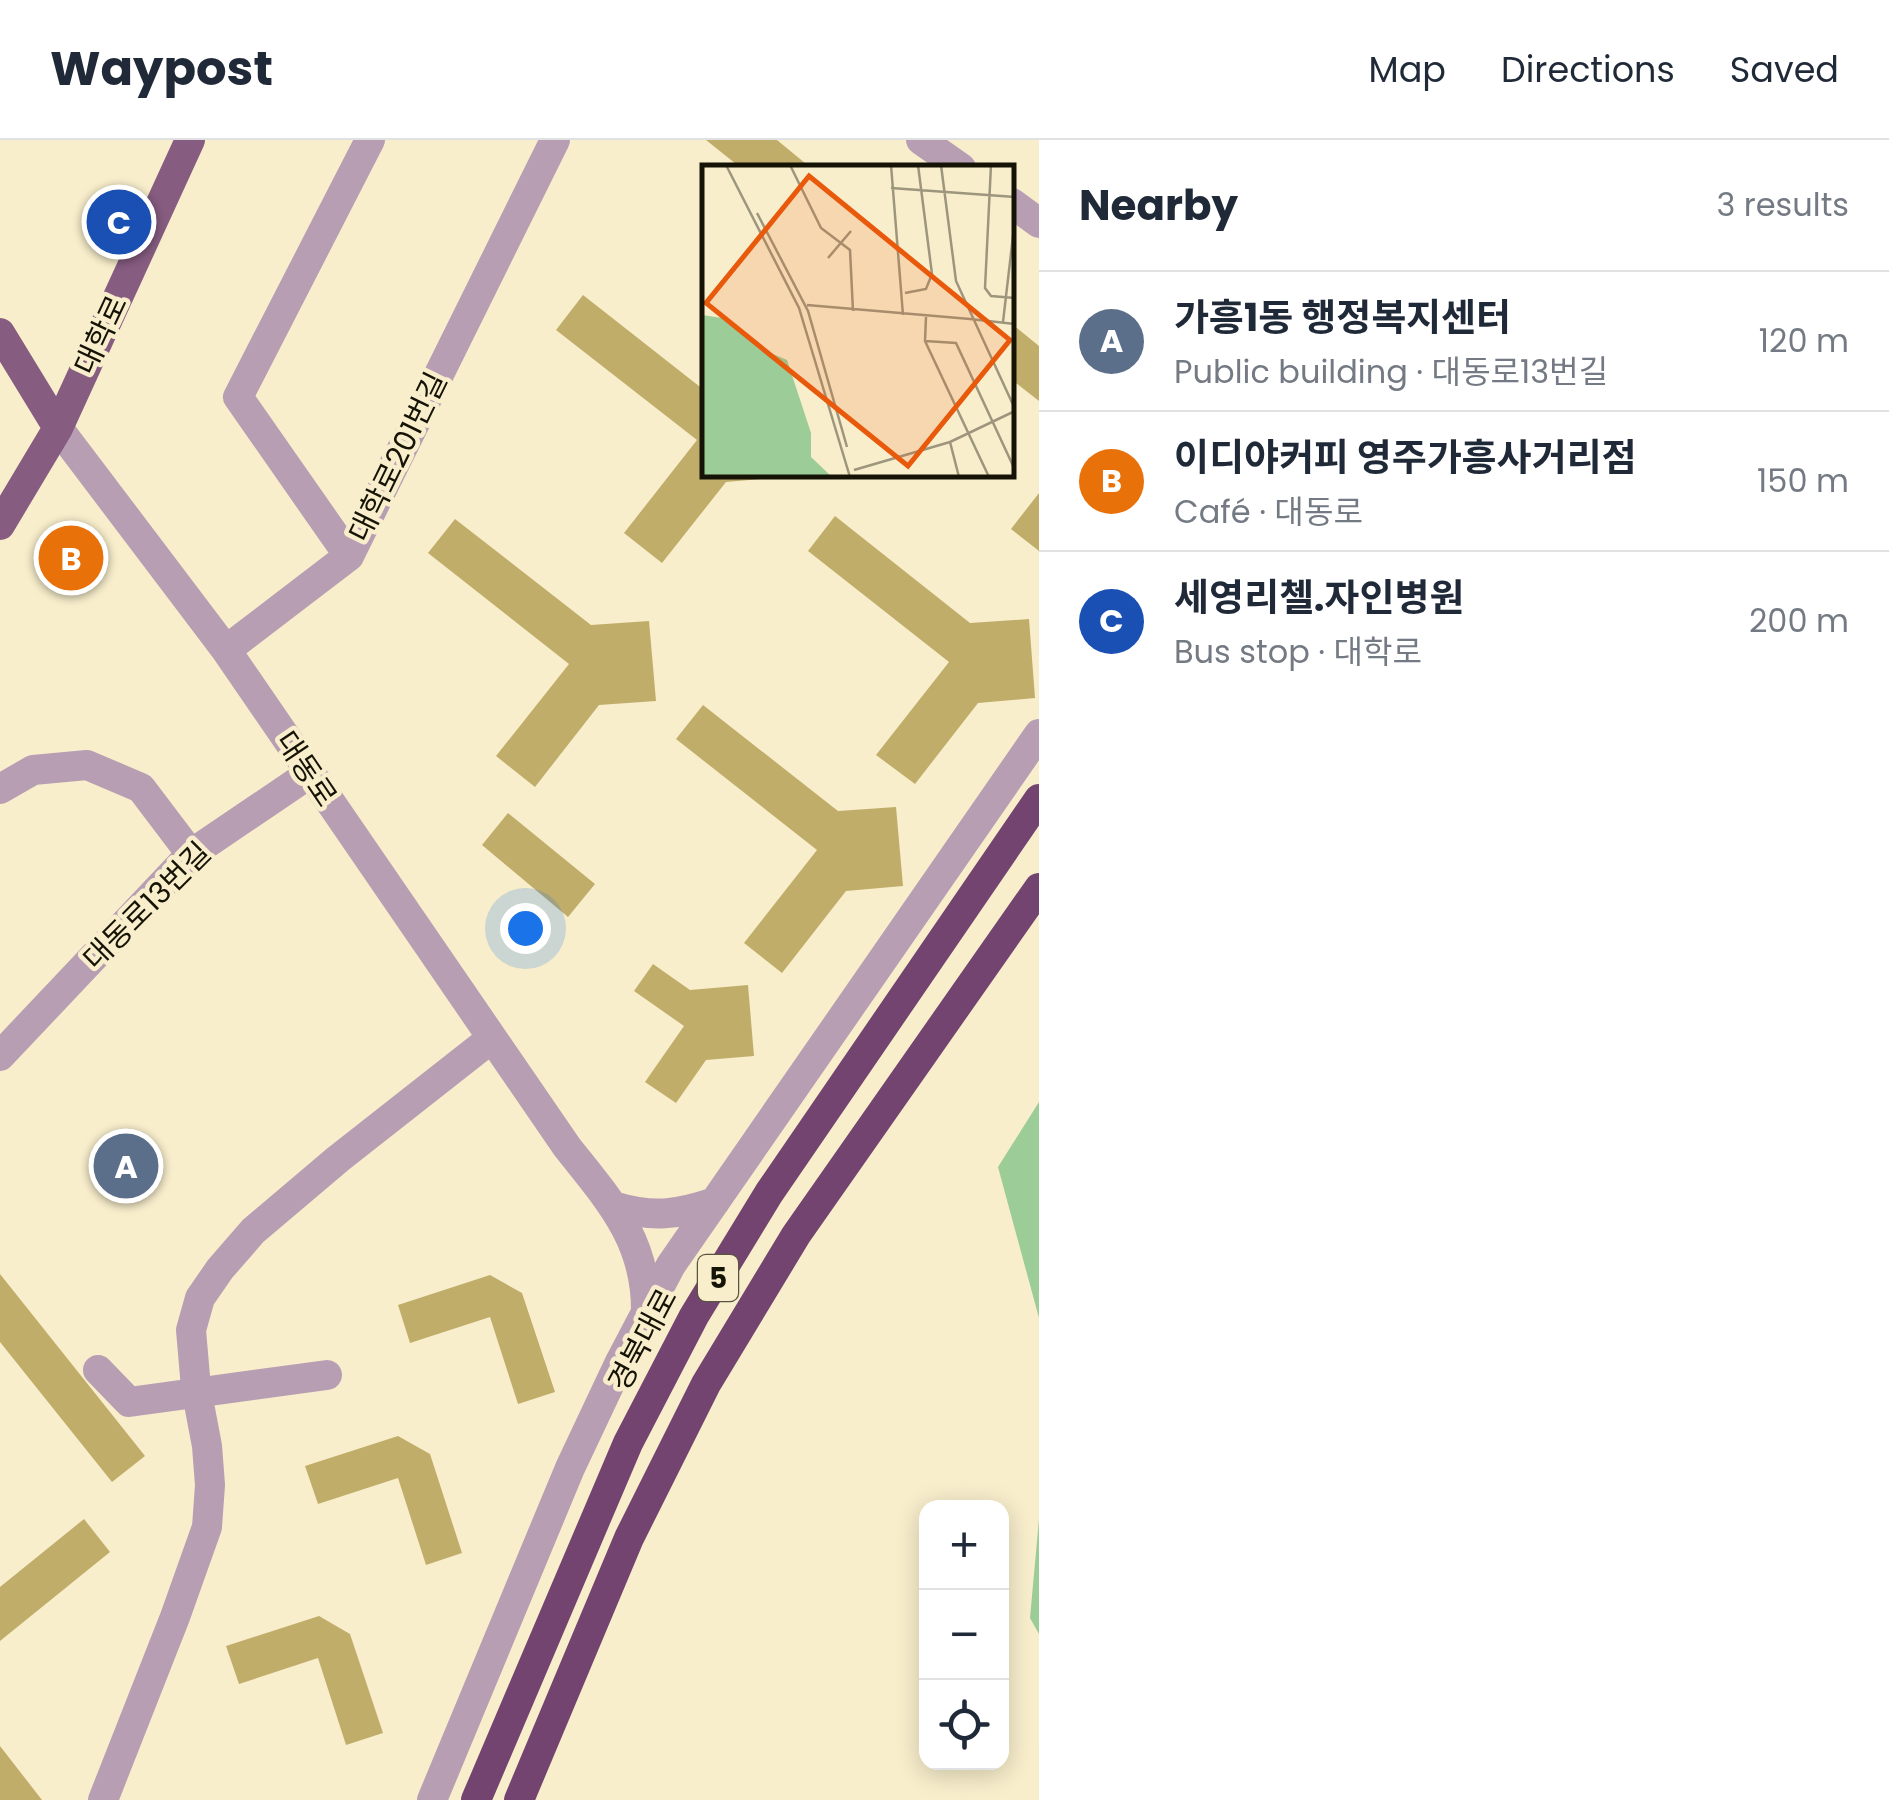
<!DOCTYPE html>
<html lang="en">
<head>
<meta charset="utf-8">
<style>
	:root { --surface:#fff; --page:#f2f2f3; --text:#1f2937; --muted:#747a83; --line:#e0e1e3; --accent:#7c3aed }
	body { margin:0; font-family:Poppins,"Noto Sans KR",sans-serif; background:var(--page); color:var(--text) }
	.controls { position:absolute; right:30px; bottom:30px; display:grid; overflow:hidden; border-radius:20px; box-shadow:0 5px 25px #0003 }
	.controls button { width:90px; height:90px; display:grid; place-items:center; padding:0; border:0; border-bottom:2px solid var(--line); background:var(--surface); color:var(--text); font:50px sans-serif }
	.you { position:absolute; left:525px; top:788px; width:35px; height:35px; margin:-25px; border:8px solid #fff; border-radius:50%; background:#1a73e8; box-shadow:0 0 0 15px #1a73e833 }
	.badge { display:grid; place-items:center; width:65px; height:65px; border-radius:50%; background:var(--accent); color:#fff; font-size:32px; font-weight:700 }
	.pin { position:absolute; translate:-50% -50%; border:5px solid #fff; box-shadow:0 2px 10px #0006 }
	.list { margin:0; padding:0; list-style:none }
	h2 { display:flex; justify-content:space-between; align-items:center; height:130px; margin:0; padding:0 40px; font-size:42px }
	h2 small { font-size:32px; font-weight:400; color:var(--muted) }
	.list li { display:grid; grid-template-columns:65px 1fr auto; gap:30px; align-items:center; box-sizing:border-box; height:140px; padding:0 40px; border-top:2px solid var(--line) }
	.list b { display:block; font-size:38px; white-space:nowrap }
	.list p { margin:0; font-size:32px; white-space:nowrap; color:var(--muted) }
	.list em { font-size:32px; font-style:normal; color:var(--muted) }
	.icon { flex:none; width:55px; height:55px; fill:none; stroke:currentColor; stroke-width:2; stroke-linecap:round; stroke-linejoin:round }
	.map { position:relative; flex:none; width:1039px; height:1660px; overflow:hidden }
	header { display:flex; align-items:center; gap:60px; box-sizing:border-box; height:140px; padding:0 50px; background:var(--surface); border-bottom:2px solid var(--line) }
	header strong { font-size:48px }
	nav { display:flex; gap:55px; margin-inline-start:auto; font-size:35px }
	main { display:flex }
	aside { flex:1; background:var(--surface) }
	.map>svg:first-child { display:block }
</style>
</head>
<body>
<header>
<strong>Waypost</strong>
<nav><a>Map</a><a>Directions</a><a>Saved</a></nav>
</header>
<main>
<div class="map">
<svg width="1039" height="1660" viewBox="0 0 1039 1660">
	<rect width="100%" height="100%" fill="#f8eecc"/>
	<path fill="#9ccc97" d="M 1039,962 L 1039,1178 L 998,1027 Z
		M 1039,1379 L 1039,1494 L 1030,1478 Z"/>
	<path fill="#c1ad6a" d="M 706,0 L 777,0 L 811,28 L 741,28 Z
		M 583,155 L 704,250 L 704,335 L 773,335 L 773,338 L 726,342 L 662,423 L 624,393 L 697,300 L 556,190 Z
		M 1012,184 L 1039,206 L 1039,261 L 1012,240 Z
		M 1039,353 L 1039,411 L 1011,389 Z
		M 835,376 L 970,483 L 1029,479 L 1035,558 L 978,563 L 915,644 L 876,615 L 949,522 L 808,411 Z
		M 455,379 L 591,485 L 649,481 L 656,561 L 599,565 L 535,647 L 496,616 L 569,524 L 428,413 Z
		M 703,565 L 838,671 L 896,667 L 903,746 L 846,751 L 782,833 L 744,803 L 817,710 L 676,599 Z
		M 508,673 L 595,744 L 568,777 L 482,705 Z
		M 653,824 L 690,850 L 748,845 L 754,916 L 706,920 L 676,963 L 645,942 L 684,886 L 634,851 Z
		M 0,1134 L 145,1316 L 112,1342 L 0,1202 Z
		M 490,1135 L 522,1153 L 555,1252 L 518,1264 L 490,1177 L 410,1203 L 398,1165 Z
		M 398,1296 L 430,1314 L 462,1413 L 426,1425 L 398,1338 L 318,1364 L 305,1326 Z
		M 84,1379 L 110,1412 L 0,1501 L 0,1447 Z
		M 319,1476 L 350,1494 L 383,1593 L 346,1605 L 318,1518 L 239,1544 L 226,1506 Z
		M 0,1606 L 42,1660 L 0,1660 Z"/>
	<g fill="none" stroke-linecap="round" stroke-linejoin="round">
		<path stroke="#b79eb3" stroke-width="30" d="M 921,0 L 961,28
			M 1012,63 L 1039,83
			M 58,288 L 226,510 L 567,1007 C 609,1060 646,1099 646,1170
			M 349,416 L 238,257 L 370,0
			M 226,510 L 349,416 L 555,0
			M 0,649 L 33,630 L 87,625 L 141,648 L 191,714
			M 0,916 L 191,714 L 309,634
			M 613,1066 C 653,1078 677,1075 715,1062
			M 98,1230 L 129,1262 L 327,1235
			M 103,1660 L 175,1477 L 207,1387 L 210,1345 L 207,1306 L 196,1248 L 191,1190 L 200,1158 L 220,1129 L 253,1091 L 338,1019 L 492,898
			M 432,1660 L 570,1328 L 620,1222 L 671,1125 L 1039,594"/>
		<path stroke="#865c81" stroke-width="30" d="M 0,193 L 58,288
			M 0,385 L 58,288 L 190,0"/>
		<path stroke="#73446f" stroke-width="30" d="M 476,1660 L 628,1303 L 694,1176 L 769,1053 L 1039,659
			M 519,1660 L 629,1398 L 706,1244 L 796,1095 L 1039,748"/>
	</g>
	<g text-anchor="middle" stroke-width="9" stroke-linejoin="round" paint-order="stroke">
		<rect fill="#f8eecc" stroke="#595441" stroke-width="2.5" x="698" y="1115" width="40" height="46" rx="8"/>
		<g font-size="28" font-weight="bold" fill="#151206">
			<text x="718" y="1148">5</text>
		</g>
		<g font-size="30" fill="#151206" stroke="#f8eecc">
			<text transform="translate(101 195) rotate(-65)" y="10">대학로</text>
			<text transform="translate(398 317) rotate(-64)" y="10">대학로201번길</text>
			<text transform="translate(306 629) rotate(56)" y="10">대동로</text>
			<text transform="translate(147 766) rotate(-45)" y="10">대동로13번길</text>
			<text transform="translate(643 1200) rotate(-62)" y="10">경북대로</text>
		</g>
	</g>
	<g transform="translate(702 25)">
		<rect width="312" height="312" fill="#f8eecc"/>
		<path d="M 0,150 L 27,154 L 55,182 L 85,195 L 109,268 L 109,292 L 130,312 L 0,312 Z" fill="#9ccc97"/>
		<path fill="none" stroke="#9d967d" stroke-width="2.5" d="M 24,0 L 97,143 L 148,312M 88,0 L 119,63 L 148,85 L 151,146M 189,0 L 201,150M 239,0 L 254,116 L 313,244M 289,0 L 283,123 L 289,131 L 313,133M 189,23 L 313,32M 55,48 L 106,146 L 145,282M 126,93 L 149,66M 203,128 L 224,124 L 230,109 L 216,0M 105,140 L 268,154M 224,152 L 223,176 L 287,312M 268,154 L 313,159M 301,157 L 313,54M 223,176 L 254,178 L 313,305M 248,277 L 257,312M 152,305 L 248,277 L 313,246"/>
		<path fill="#e8590c" fill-opacity="0.15" stroke="#e8590c" stroke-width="5" d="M 107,11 L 308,175 L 206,301 L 4,138 Z"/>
		<rect width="312" height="312" fill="none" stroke="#151206" stroke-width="5"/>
	</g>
</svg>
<div class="controls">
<button>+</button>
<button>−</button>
<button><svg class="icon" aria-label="locate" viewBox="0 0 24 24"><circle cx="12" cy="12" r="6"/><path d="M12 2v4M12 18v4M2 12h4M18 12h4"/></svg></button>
</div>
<div class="you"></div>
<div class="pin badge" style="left:126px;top:1026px;background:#5c6f8a">A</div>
<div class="pin badge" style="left:71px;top:418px;background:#e8710a">B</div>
<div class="pin badge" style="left:119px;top:82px;background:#1a4fb4">C</div>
</div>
<aside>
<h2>Nearby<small>3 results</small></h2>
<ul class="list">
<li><span class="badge" style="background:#5c6f8a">A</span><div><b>가흥1동 행정복지센터</b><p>Public building · 대동로13번길</p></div><em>120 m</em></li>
<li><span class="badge" style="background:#e8710a">B</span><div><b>이디야커피 영주가흥사거리점</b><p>Café · 대동로</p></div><em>150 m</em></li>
<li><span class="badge" style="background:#1a4fb4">C</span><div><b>세영리첼.자인병원</b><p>Bus stop · 대학로</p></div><em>200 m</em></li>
</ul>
</aside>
</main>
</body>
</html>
